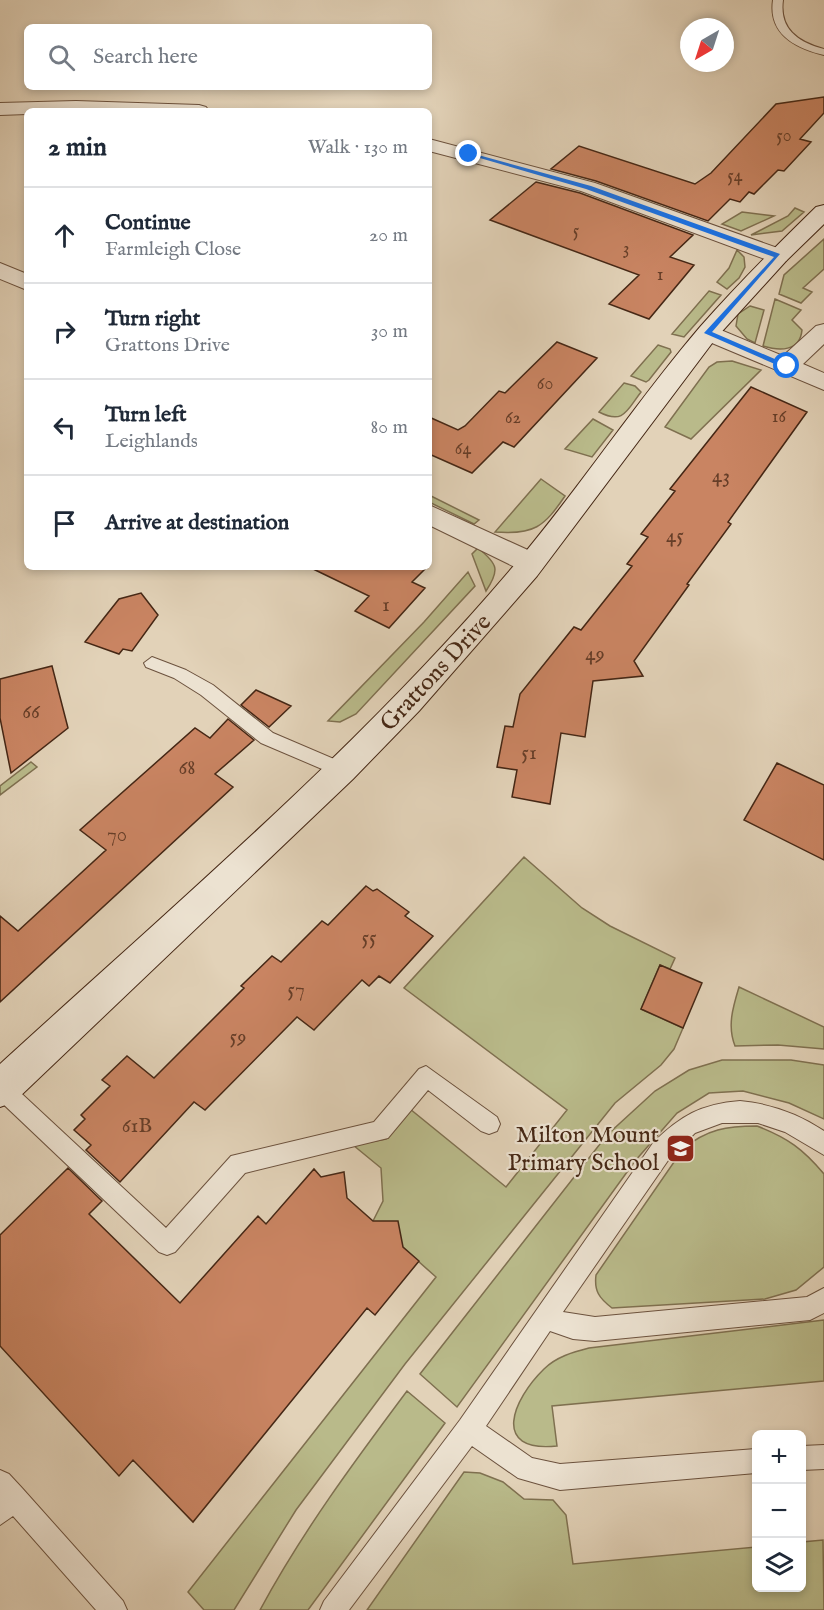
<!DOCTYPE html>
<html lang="en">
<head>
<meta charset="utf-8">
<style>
	:root { --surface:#fff; --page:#f6f6f7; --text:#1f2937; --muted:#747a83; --line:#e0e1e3 }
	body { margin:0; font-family:"IM FELL English",serif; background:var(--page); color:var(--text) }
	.controls { position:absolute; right:18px; bottom:18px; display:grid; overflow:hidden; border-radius:9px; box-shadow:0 3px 9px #0003 }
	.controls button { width:54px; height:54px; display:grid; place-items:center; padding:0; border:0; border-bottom:2px solid var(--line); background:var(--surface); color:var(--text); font:30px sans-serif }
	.compass { position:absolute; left:680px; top:18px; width:54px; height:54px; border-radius:50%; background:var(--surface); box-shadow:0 3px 9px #0003; rotate:219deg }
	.stop { position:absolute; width:18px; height:18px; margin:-14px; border:4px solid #1a73e8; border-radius:50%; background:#fff }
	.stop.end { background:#1a73e8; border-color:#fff; box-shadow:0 2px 6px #0008 }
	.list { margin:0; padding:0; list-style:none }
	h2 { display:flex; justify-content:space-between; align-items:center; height:78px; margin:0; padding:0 24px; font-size:26px }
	h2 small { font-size:20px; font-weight:400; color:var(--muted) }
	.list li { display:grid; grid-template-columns:39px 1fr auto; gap:18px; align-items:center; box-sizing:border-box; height:96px; padding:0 24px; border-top:2px solid var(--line) }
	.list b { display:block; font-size:22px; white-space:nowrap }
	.list p { margin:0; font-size:20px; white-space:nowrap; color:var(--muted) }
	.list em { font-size:20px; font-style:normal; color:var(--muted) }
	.icon { flex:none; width:33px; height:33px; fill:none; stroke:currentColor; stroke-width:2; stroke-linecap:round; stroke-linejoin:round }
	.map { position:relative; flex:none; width:824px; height:1610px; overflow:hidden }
	.search { position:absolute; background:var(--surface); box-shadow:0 3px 9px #0003; left:24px; top:24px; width:408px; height:66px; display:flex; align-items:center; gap:15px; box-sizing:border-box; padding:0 21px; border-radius:9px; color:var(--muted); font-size:22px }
	.panel { position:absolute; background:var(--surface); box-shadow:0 3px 9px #0003; left:24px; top:108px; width:408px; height:462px; border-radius:9px }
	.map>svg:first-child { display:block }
</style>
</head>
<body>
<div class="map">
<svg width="824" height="1610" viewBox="0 0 824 1610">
	<rect width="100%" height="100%" fill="#e2d2b8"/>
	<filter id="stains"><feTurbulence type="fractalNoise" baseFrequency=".00333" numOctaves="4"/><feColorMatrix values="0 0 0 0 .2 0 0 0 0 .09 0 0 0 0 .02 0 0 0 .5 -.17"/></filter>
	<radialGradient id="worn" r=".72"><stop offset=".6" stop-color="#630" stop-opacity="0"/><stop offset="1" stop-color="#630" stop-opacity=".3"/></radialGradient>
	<path fill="#b9ba8a" stroke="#7f7050" stroke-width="1.5" d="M 795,208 L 804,212 L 782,231 L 751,235 L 788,216 Z
		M 742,212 L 774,216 L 741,231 L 722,224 Z
		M 824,239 L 824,269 L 803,288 L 812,292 L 801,303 L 779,294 L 784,275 Z
		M 737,250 L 744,257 L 745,267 L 739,278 L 727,289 L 717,282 L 729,268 Z
		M 709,291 L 721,295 L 684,337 L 672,334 Z
		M 775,299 L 801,310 L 792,320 L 802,330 C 800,352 779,351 763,346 Z
		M 750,306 L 764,310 L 755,343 L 747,339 L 736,326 L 738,314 Z
		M 658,345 L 670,349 L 671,352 L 649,380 L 646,382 L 631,376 Z
		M 732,361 L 761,370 L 691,439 L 665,427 L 709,367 L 717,362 Z
		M 624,383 L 635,386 L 641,392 C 627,410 624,425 599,412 Z
		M 593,419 L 613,430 L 592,457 L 565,449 Z
		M 541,479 L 565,496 C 544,527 534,535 495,532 Z
		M 429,495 L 479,520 L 474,524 L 429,502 Z
		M 478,548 C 498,564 500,570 486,591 L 472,554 Z
		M 468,572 L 475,586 L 356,714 L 340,722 L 328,721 L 424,622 Z
		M 31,762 L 37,767 L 0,795 L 0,786 Z
		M 524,857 L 582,908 L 610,926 L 675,958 L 670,969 L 660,965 L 641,1009 L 683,1028 L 674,1049 L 661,1065 L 615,1103 L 405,1364 L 296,1510 L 234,1610 L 204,1610 L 188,1592 L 436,1277 L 373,1221 L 383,1201 L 381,1168 L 353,1145 L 386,1139 L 410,1109 L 506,1187 L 567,1110 L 404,988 Z
		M 739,987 L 824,1027 L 824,1049 L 778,1045 L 735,1046 C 727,1026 733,1007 739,987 Z
		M 722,1060 L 791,1060 L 824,1065 L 824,1119 L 789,1103 L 743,1091 L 709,1093 L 677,1113 L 635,1161 L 457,1407 L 420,1374 L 607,1135 L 655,1091 L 689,1070 Z
		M 757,1126 C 788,1138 803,1149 824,1174 L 824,1267 L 796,1290 L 765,1299 L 612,1308 C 599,1298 594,1291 596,1275 L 683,1149 C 707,1129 727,1126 757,1126 Z
		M 824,1320 L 824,1381 L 552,1406 L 557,1446 C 490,1453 513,1399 544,1369 C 556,1357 573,1352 589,1348 Z
		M 407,1391 L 445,1423 L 308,1610 L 260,1610 C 302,1532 354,1462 407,1391 Z
		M 464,1472 L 480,1473 L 503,1482 L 524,1499 L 553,1500 L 566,1515 L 573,1564 L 756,1547 L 756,1588 L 802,1588 L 802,1542 L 823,1540 L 824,1610 L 367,1610 Z"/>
	<path fill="#c98462" stroke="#452715" stroke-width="1.5" d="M 824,97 L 824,113 L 800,139 L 811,142 L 784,171 L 778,170 L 754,194 L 749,192 L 740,202 L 730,199 L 708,221 L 596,181 L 551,169 L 579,146 L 695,184 L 711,173 L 776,104 Z
		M 536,182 L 580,193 L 693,235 L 670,257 L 694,265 L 649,319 L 609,304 L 639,275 L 490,220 Z
		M 557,342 L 597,358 L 514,447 L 503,442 L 472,473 L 429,454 L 429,417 L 458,430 L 465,426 L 499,391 L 505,393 Z
		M 751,387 L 807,412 L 728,522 L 731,524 L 687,584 L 689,585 L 634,661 L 643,676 L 593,681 L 585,737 L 561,733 L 550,804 L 512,797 L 517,770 L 497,767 L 505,726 L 513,727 L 520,694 L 574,627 L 581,630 L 632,566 L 627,564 L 648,537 L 641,534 L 675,491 L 670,489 Z
		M 309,567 L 427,567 L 412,582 L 425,588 L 389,628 L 355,611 L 369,596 Z
		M 141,593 L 158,615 L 132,651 L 123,649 L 119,654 L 85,642 L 119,599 Z
		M 52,666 L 68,728 L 11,773 L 0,718 L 0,679 Z
		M 256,690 L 291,706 L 269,727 L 241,705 Z
		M 228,719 L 254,740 L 215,774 L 233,787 L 0,1002 L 0,916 L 18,931 L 106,850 L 80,830 L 195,728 L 210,738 Z
		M 777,763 L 824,785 L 824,860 L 744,820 Z
		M 366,886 L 373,891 L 377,889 L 409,912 L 405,916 L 433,936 L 390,983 L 379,976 L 369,986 L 362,980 L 314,1030 L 297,1017 L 205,1110 L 194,1102 L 120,1182 L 86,1150 L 91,1145 L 74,1130 L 85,1119 L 81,1115 L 110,1086 L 102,1080 L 127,1056 L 154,1078 L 244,988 L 241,986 L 272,956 L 281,962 L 322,921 L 328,925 Z
		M 660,965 L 702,983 L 683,1028 L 641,1009 Z
		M 68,1168 L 102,1201 L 89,1214 L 180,1303 L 258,1216 L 266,1224 L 314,1169 L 321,1177 L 344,1172 L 347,1198 L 373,1221 L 398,1221 L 403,1247 L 419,1261 L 375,1315 L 367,1308 L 193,1522 L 133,1460 L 119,1476 L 0,1346 L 0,1235 Z"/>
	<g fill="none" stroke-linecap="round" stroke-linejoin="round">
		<defs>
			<path id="lane" d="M 773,0 L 783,0 C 779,29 798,42 824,49 L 824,55 C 795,48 768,34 773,0 Z
				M 152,657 L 186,670 L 213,685 L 273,733 L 348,765 L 351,770 L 348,775 L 336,775 L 261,743 L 201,695 L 174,678 L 146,667 L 144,663 Z
				M 426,1066 L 497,1117 L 500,1124 L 497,1131 L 489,1134 L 481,1131 L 428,1090 L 388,1138 L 245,1173 L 175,1252 L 167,1255 L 159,1252 L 0,1101 L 1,1078 L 8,1081 L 166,1228 L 231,1156 L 374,1122 L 419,1069 Z
				M 740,1101 C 771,1104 799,1114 824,1131 L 824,1155 L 785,1132 L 758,1123 L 722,1123 L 695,1133 L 669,1159 L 563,1312 L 595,1317 L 807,1297 L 824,1288 L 824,1313 L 810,1320 L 595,1341 L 573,1339 L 550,1331 L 486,1426 L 532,1458 L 560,1464 L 756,1449 L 756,1473 L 560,1490 L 518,1478 L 472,1446 L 349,1610 L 320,1610 L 324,1601 L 460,1420 L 653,1143 C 680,1116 701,1104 740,1101 Z
				M 824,1445 L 824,1469 L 802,1470 L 802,1446 Z
				M 0,1470 L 9,1474 L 22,1488 L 123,1601 L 127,1610 L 96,1610 L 13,1516 L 0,1525 Z"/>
			<path id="street" d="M 76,101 L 199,105 L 206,107 L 209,111 L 27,111 L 27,114 L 0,115 L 0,103 Z
				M 429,139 L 595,183 L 786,251 L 789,256 L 786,261 L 770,261 L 581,191 L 429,151 Z
				M 0,263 L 27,274 L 27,290 L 0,279 Z
				M 824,324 L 824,344 L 803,364 L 824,373 L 824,390 L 700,338 L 696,333 L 700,328 L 708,326 L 716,328 L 783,356 L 816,326 Z
				M 429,505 L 541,556 L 545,563 L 541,570 L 531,573 L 521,570 L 429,525 Z"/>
			<path id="secondary" d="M 824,205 L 824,224 L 786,261 L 716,338 L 537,576 L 419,711 L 353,779 L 14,1102 L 0,1107 L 0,1064 C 177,902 362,746 517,562 C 581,486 636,402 700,327 C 737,285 776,246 816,207 Z"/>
		</defs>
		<use href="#lane" stroke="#6c523e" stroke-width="2"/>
		<use href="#street" stroke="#6c523e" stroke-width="2"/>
		<use href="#secondary" stroke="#452715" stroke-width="2"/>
		<use href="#lane" fill="#ece2d1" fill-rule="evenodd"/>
		<use href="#street" fill="#ece2d1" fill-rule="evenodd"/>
		<use href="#secondary" fill="#ece2d1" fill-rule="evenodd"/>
	</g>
	<path fill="#1a73e8" d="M 471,153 L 591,186 L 780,254 L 712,332 L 791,366 L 784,368 L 704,333 L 774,257 L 586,189 L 466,154 Z"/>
	<defs>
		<symbol id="school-square" viewBox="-11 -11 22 22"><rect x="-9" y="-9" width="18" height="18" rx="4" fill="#8f2418" stroke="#ece2d1"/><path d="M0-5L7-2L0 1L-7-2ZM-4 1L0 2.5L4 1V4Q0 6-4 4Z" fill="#fff"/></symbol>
	</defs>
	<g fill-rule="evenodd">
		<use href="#school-square" x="664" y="1132" width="33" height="33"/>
	</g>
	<g text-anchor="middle" stroke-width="4.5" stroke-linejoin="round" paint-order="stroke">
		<g font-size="18" fill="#663e28">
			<text x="784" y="141">50</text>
			<text x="735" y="181">54</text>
			<text x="576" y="236">5</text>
			<text x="626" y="254">3</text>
			<text x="660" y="280">1</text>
			<text x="545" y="389">60</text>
			<text x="779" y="422">16</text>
			<text x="513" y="423">62</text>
			<text x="463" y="454">64</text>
		</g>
		<g font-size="21" fill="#663e28">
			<text x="721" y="482">43</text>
			<text x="675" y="542">45</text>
			<text x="386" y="611">1</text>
			<text x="595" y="660">49</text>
			<text x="31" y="718">66</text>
			<text x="529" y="759">51</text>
			<text x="187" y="774">68</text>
			<text x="117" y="841">70</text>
			<text x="369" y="944">55</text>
			<text x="296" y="996">57</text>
			<text x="238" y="1043">59</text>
			<text x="137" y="1132">61B</text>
		</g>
		<g font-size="24" fill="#452715" stroke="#ece2d1">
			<text transform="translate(435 672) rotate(-47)" y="8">Grattons Drive</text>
		</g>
		<g font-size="24" fill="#452715" stroke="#ece2d1" text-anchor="end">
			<text x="659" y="1142">Milton Mount<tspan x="659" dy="28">Primary School</tspan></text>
		</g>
	</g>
	<rect width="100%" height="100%" filter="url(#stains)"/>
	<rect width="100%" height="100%" fill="url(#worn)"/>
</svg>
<div class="controls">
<button>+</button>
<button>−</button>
<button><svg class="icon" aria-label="layers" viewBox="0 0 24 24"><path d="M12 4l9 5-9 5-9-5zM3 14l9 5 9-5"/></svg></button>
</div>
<svg class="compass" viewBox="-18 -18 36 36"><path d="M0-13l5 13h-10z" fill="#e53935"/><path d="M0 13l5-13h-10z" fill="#747a83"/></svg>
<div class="stop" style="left:787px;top:366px"></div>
<div class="stop end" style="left:469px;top:154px"></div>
<div class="search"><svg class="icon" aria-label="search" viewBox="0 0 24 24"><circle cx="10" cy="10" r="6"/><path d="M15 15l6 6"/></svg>Search here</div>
<section class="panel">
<h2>2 min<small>Walk · 130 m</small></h2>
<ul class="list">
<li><svg class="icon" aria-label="ahead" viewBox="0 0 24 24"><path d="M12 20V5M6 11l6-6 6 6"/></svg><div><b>Continue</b><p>Farmleigh Close</p></div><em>20 m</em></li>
<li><svg class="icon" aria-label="right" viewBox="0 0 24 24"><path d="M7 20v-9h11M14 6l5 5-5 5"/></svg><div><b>Turn right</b><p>Grattons Drive</p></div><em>30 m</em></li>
<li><svg class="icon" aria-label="left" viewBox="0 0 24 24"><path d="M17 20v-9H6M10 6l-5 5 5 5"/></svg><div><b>Turn left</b><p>Leighlands</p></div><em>80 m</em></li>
<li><svg class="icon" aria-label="arrive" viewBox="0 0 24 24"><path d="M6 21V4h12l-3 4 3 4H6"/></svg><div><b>Arrive at destination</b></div></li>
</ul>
</section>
</div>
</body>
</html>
